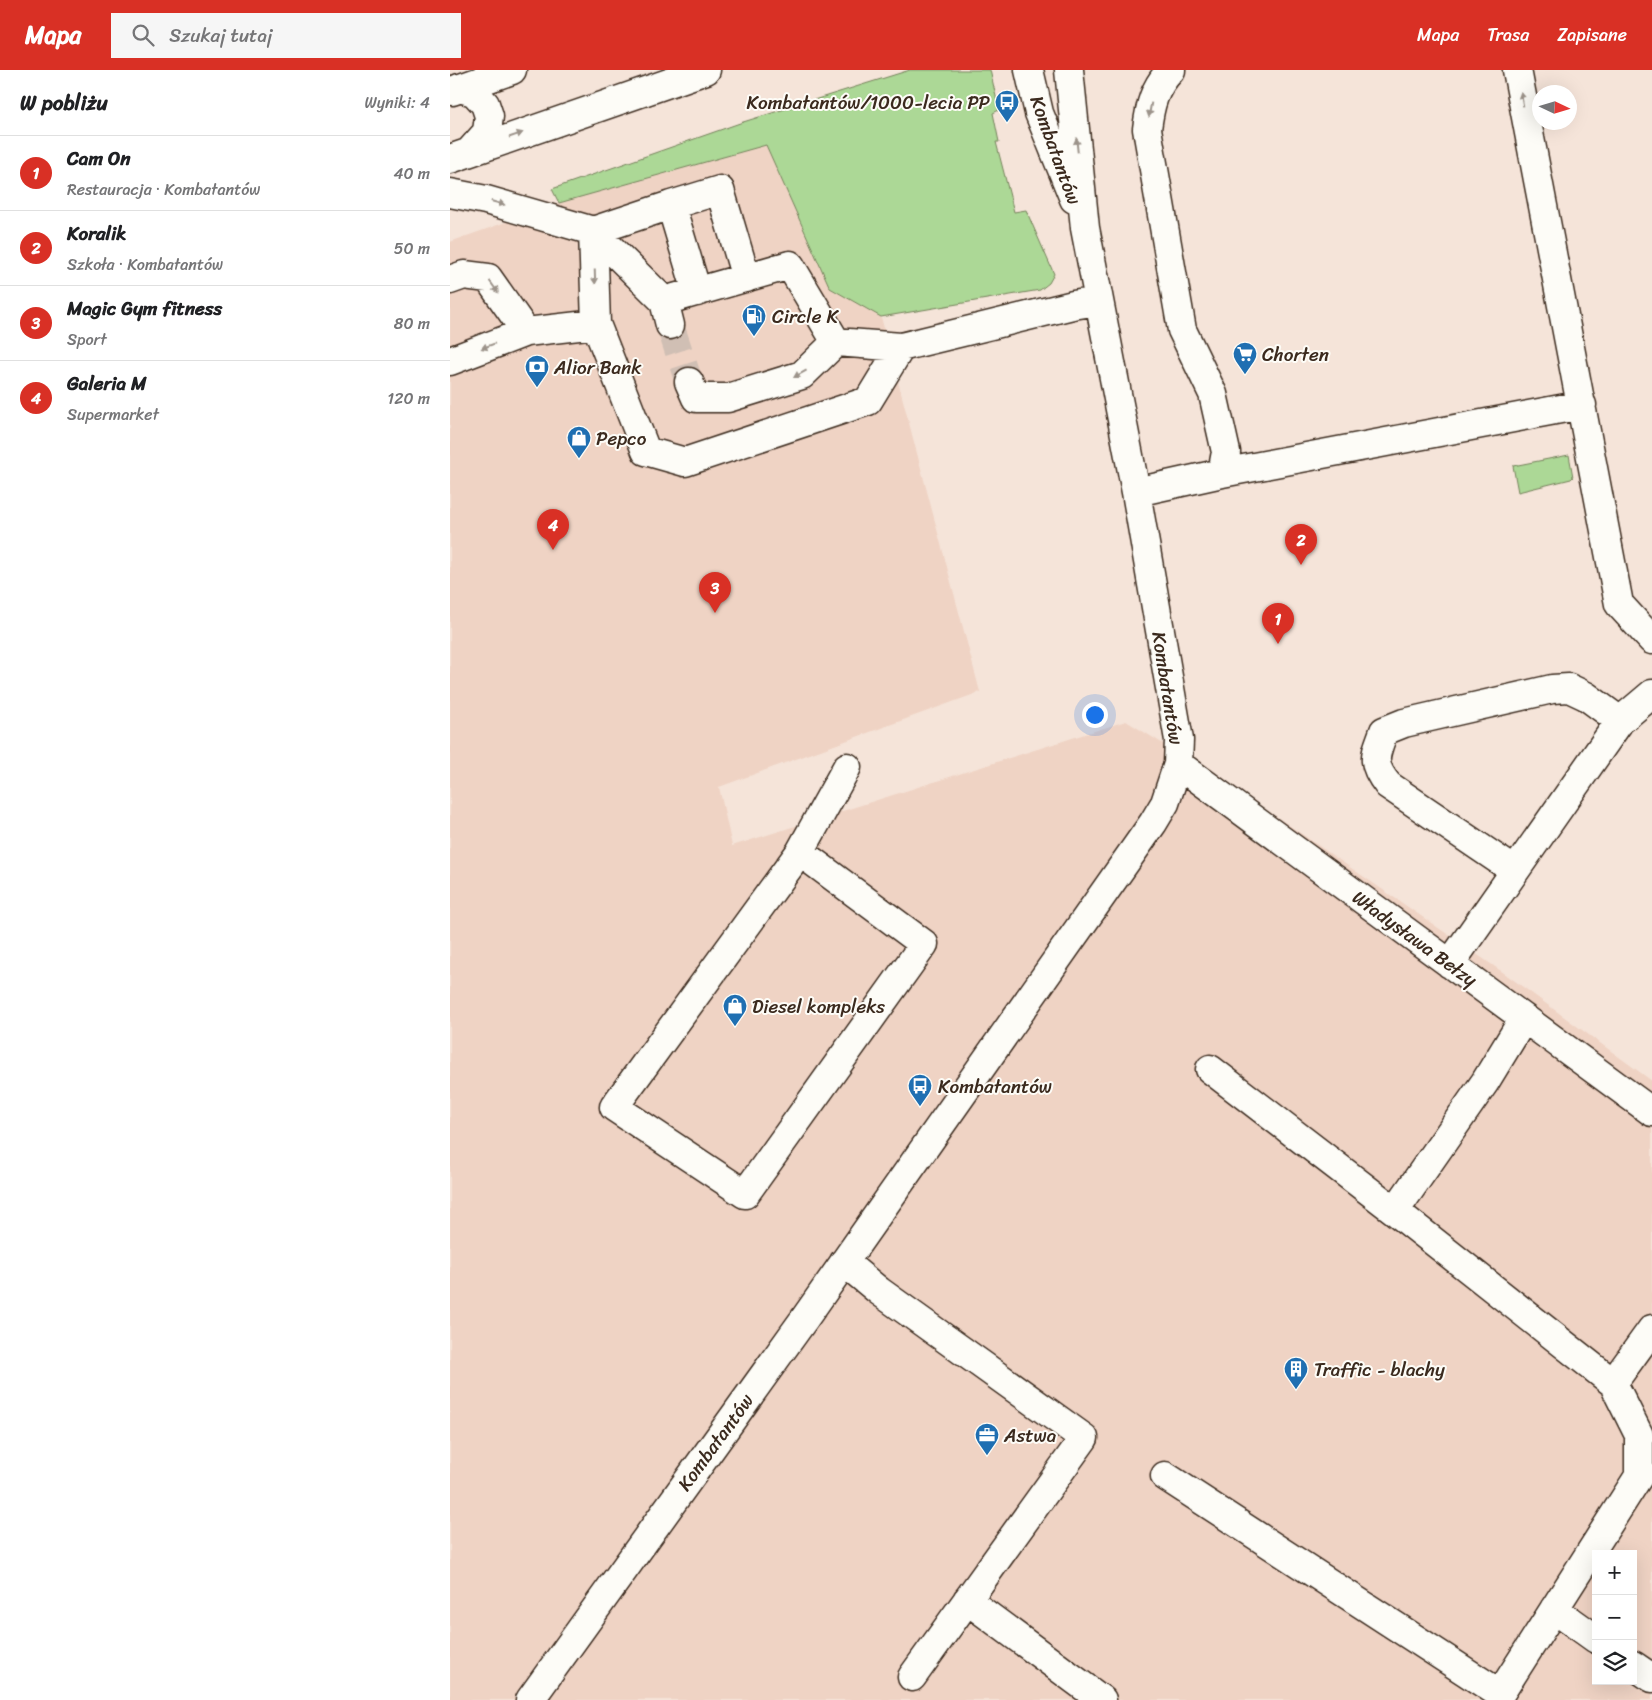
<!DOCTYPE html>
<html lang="pl">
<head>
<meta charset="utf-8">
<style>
	:root { --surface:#fff; --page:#f6f6f6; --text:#202124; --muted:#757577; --line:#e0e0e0; --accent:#d93025 }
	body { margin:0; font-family:Sriracha,sans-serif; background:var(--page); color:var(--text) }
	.controls { position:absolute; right:15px; bottom:15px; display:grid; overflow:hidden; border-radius:0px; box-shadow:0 5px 20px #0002 }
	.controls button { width:45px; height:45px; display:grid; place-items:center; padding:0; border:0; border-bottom:1px solid var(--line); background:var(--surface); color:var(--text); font:25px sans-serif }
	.compass { position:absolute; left:1082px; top:15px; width:45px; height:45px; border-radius:50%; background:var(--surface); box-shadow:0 5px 20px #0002; rotate:94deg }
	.you { position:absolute; left:644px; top:644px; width:18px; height:18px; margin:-12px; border:4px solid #fff; border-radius:50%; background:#1a73e8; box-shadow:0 0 0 8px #1a73e833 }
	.badge { display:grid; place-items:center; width:32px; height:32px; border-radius:50%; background:var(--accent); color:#fff; font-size:16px; font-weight:700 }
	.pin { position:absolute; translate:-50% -41px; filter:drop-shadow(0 1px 2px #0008) }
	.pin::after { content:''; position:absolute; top:26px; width:18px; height:15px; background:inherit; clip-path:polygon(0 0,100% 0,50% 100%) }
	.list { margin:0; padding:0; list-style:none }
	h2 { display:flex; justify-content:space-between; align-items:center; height:65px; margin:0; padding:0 20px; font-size:21px }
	h2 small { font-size:16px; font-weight:400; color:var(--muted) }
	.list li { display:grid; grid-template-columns:32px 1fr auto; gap:15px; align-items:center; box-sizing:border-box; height:75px; padding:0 20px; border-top:1px solid var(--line) }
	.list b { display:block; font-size:19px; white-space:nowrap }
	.list p { margin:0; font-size:16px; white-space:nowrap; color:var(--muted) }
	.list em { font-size:16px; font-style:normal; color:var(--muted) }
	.icon { flex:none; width:28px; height:28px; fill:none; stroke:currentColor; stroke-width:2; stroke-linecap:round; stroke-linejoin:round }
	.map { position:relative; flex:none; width:1202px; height:1630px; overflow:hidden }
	header { display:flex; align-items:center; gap:30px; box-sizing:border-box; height:70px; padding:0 25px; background:var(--accent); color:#fff }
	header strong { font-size:24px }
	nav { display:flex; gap:28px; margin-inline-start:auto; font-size:18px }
	.search { width:350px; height:45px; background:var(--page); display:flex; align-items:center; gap:12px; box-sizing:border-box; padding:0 18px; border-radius:0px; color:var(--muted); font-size:19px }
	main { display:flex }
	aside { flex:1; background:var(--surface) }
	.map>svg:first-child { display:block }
</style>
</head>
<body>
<header>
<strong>Mapa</strong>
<div class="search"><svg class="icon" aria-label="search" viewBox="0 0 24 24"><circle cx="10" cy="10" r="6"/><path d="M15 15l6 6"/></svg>Szukaj tutaj</div>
<nav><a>Mapa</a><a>Trasa</a><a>Zapisane</a></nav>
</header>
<main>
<aside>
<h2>W pobliżu<small>Wyniki: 4</small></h2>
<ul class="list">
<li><span class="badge">1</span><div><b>Cam On</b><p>Restauracja · Kombatantów</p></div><em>40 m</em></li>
<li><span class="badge">2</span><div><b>Koralik</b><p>Szkoła · Kombatantów</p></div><em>50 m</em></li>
<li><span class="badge">3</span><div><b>Magic Gym fitness</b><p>Sport</p></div><em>80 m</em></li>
<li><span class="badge">4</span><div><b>Galeria M</b><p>Supermarket</p></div><em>120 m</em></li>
</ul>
</aside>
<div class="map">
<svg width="1202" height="1630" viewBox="0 0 1202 1630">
	<rect width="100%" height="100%" fill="#f5e4d9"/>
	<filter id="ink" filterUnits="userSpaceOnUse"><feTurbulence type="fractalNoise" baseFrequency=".02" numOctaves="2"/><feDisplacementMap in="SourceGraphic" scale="10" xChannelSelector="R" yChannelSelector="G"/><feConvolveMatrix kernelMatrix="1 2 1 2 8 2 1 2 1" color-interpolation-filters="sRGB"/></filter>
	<g filter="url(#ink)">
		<path fill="#efd3c4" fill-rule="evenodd" d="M 316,75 L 380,218 L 431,247 L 530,622 L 269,717 L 282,776 L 676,651 L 780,715 L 1054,903 L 1202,1011 L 1202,1630 L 0,1630 L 0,172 L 109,133 ZM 1146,1484 L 1183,1484 L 1183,1611 L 1146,1611 Z"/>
		<path fill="#acd896" stroke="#74815a" d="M 460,0 L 540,0 L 549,40 L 543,43 L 549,72 L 546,72 L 564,142 L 576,140 L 604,204 L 599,213 L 590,220 L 431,247 L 380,218 L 316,75 L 109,133 L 102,119 L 290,53 Z
			M 1119,385 L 1123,407 L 1121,409 L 1068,422 L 1063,396 Z"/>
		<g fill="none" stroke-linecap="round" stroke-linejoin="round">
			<path stroke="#d0bfb4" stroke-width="28" stroke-dasharray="28 14" stroke-linecap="butt" d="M 220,255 L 239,312"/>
			<defs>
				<path id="minor" d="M 579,0 L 589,43 L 624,129
					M 1067,0 L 1169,534 L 1202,570
					M 0,123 L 36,130 L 143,161 L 214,231 L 340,195 L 386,272 L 451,277 L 623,235 L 648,231
					M 221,135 L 270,120 L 296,208
					M 143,161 L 221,135 L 247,222
					M 143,161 L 146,254
					M 0,210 L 14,205 L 38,208 L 76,262
					M 214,231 L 220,255
					M 0,291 L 76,262 L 146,254 L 196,381 L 235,392 L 418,331 L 451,277
					M 239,312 L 246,328 L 278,328 L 352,305 L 386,272
					M 772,403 L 1132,335
					M 686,422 L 772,403 L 776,382 L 763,324 L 732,260 L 697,59 C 700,35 704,18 721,0
					M 728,694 L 1202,1042
					M 350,782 L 474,874 L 295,1124 L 164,1037 L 350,782 L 397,697
					M 1065,801 L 938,715 C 920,692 925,686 934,661 L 954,653 L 1102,619 L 1119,618 L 1136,626 L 1170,651
					M 1000,894 L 1170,651 L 1202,624
					M 1074,948 L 1035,1012 L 945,1141 L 1163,1313 L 1202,1259
					M 760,999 L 945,1141
					M 394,1192 L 429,1221 L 634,1368 L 462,1607
					M 715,1406 L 1050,1624 L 1189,1406 L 1189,1365 L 1163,1313
					M 517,1530 L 652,1630
					M 1104,1539 L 1146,1569
					M 1183,1595 L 1202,1608
					M 80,1630 L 355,1248 L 703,753 L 715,733 L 728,694 L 729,670 L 686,422 L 635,158 L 619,0"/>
				<path id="major" d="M 9,18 L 24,22 L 35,34 L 39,46 L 37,62 L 20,81
					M 2,21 L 62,0
					M 0,89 L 256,0"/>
			</defs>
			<use href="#minor" stroke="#3b2a1e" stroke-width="31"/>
			<use href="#major" stroke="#3b2a1e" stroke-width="31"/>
			<use href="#minor" stroke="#fdfcf7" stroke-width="28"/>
			<use href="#major" stroke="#fdfcf7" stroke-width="28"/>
		</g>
		<defs><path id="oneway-solid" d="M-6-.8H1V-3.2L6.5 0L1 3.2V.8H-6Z" transform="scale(1.25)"/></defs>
		<g fill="#9c938a">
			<use href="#oneway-solid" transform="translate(1072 29) rotate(-100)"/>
			<use href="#oneway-solid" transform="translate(700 40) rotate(100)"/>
			<use href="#oneway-solid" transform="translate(66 65) rotate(-19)"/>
			<use href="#oneway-solid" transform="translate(627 75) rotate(-96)"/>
			<use href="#oneway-solid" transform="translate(48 133) rotate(16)"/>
			<use href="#oneway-solid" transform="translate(145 207) rotate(88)"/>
			<use href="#oneway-solid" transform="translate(44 217) rotate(54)"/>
			<use href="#oneway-solid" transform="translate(38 276) rotate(159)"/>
			<use href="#oneway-solid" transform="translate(350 304) rotate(151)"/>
		</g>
	</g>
	<defs>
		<symbol id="bus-pin" viewBox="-11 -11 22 30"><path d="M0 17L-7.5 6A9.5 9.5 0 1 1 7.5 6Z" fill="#1f6fb2" stroke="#fdfcf7"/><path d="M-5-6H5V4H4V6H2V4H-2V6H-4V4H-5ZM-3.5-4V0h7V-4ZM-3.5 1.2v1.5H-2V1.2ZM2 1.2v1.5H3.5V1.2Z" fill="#fff"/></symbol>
		<symbol id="fuel-pin" viewBox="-11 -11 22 30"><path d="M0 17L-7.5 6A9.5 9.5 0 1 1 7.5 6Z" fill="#1f6fb2" stroke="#fdfcf7"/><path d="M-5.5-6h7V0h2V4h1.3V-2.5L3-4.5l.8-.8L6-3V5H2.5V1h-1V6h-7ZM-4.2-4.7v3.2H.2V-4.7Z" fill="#fff"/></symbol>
		<symbol id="supermarket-pin" viewBox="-11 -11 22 30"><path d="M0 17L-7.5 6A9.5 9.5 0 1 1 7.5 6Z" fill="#1f6fb2" stroke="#fdfcf7"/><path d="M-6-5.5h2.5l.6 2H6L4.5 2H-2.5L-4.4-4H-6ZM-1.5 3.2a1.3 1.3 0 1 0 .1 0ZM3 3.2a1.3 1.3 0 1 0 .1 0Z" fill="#fff"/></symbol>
		<symbol id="bank-pin" viewBox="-11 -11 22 30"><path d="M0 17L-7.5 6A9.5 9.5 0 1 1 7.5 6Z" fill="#1f6fb2" stroke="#fdfcf7"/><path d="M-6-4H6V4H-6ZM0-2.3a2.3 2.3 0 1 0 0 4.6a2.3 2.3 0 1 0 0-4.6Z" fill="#fff"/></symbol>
		<symbol id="shop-pin" viewBox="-11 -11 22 30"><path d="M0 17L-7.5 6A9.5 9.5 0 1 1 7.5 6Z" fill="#1f6fb2" stroke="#fdfcf7"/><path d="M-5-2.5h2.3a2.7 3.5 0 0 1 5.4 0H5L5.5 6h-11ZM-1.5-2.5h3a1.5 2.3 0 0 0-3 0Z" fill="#fff"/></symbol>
		<symbol id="building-pin" viewBox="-11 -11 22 30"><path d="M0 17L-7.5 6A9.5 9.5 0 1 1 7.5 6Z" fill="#1f6fb2" stroke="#fdfcf7"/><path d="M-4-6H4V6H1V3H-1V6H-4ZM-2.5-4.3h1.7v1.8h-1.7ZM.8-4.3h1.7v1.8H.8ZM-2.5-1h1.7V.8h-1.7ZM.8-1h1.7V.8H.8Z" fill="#fff"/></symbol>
		<symbol id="office-pin" viewBox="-11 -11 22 30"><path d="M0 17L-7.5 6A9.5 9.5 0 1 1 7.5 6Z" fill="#1f6fb2" stroke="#fdfcf7"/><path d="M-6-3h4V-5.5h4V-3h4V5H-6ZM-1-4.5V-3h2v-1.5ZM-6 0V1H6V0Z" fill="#fff"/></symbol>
	</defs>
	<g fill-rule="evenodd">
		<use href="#bus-pin" x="543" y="18" width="28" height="38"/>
		<use href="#fuel-pin" x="290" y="232" width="28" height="38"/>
		<use href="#supermarket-pin" x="781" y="270" width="28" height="38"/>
		<use href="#bank-pin" x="73" y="283" width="28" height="38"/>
		<use href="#shop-pin" x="115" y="354" width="28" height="38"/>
		<use href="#shop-pin" x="271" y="922" width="28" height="38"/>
		<use href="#bus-pin" x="456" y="1002" width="28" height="38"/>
		<use href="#building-pin" x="832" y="1285" width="28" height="38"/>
		<use href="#office-pin" x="523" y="1351" width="28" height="38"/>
	</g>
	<g text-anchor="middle" stroke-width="4" stroke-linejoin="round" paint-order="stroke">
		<g font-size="19" fill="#3b2a1e" stroke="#fdfcf7" text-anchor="start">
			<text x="540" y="39" text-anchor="end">Kombatantów/1000-lecia PP</text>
			<text x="322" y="253">Circle K</text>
			<text x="812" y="291">Chorten</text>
			<text x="104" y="304">Alior Bank</text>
			<text x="146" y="375">Pepco</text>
			<text x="302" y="943">Diesel kompleks</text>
			<text x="488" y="1023">Kombatantów</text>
			<text x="864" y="1306">Traffic - blachy</text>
			<text x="554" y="1372">Astwa</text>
		</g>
		<g font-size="19" fill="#3b2a1e" stroke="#fdfcf7">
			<text transform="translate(606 80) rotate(70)" y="7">Kombatantów</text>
			<text transform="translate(718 618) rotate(81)" y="7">Kombatantów</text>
			<text transform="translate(965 868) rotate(36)" y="7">Władysława Bełzy</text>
			<text transform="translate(265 1372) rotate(-54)" y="7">Kombatantów</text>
		</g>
	</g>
</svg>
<div class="controls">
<button>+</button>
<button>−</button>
<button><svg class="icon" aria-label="layers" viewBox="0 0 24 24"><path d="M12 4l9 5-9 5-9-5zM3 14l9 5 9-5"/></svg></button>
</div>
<svg class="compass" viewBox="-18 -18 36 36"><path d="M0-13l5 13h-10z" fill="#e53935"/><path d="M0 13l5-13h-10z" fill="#757577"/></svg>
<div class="you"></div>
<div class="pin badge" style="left:828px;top:574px">1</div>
<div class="pin badge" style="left:851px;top:495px">2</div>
<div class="pin badge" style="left:265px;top:543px">3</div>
<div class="pin badge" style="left:103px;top:480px">4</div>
</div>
</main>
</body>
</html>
